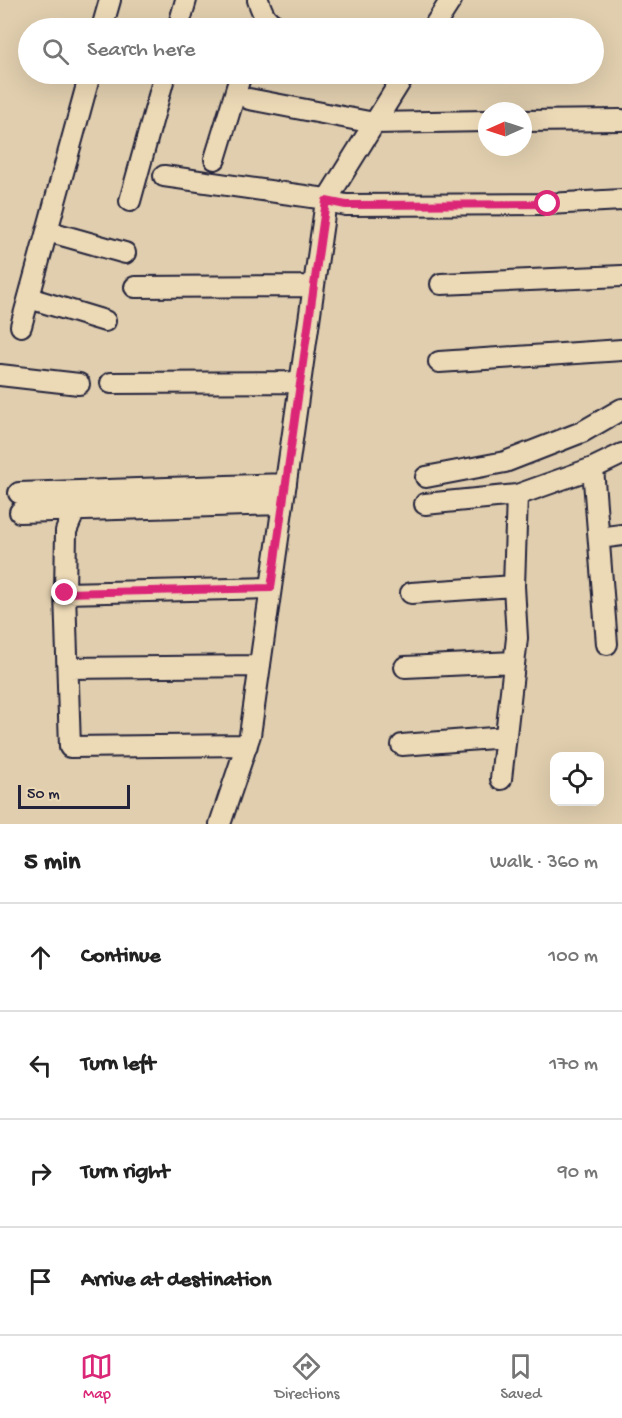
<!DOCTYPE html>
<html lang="en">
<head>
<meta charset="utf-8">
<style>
	:root { --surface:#fff; --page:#f6f6f6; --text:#222; --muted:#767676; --line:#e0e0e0; --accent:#db2777 }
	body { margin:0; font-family:"Gochi Hand",sans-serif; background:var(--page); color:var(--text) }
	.controls { position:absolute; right:18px; bottom:18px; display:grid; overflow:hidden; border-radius:12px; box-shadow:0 6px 24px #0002 }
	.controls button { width:54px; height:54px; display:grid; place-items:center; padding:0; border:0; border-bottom:2px solid var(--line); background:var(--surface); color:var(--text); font:30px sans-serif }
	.compass { position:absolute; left:478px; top:102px; width:54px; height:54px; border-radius:50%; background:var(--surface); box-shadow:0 6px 24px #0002; rotate:267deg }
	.scale { position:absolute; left:18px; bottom:15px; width:112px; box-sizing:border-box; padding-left:6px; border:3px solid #22223b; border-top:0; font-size:16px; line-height:21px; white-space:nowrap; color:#22223b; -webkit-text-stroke:4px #ecd9b6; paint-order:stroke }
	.stop { position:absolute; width:18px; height:18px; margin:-14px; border:4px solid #db2777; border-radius:50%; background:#fff }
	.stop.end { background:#db2777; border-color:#fff; box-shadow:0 2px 6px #0008 }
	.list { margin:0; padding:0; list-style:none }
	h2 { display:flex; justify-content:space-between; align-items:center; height:78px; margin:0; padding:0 24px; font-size:26px }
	h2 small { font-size:20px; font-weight:400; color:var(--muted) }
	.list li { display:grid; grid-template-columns:39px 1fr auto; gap:18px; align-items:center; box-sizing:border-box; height:108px; padding:0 24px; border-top:2px solid var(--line) }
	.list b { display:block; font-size:22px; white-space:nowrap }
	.list em { font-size:20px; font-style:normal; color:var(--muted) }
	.icon { flex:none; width:33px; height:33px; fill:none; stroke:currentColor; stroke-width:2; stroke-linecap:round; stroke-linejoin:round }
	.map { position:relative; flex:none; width:622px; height:824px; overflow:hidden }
	.search { position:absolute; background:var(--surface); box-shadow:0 6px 24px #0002; left:18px; right:18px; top:18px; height:66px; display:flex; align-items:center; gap:15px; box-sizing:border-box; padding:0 21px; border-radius:33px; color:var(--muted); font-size:22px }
	.sheet { height:510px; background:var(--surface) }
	nav { display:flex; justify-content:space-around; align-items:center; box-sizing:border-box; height:84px; border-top:2px solid var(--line); background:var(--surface); font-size:16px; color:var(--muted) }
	nav a { display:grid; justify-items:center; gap:3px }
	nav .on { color:var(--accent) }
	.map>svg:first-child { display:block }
</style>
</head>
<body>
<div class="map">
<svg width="622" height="824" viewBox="0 0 622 824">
	<rect width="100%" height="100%" fill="#e0ceae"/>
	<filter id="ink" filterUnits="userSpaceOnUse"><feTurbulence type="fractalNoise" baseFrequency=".0167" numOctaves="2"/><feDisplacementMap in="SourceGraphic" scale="12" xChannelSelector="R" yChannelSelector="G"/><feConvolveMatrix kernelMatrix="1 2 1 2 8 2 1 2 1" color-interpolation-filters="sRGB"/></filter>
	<g filter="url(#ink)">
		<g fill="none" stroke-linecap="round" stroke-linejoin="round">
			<defs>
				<path id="minor" d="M 258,0 C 263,15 266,22 281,28
					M 102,28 L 110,0
					M 178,28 L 186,0
					M 433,28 L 451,0
					M 249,99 L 374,123 L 487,121
					M 523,121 L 622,120
					M 215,159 L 241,74
					M 164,176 L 326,199
					M 130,201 L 165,74
					M 326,201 L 346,205 L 548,204 L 622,200
					M 47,231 L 125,253
					M 441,284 L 622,276
					M 135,287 L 314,286
					M 29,298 L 105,321
					M 21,326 L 90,74
					M 439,362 L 622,350
					M 0,375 L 79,384
					M 111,383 L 300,382
					M 593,468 L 607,644
					M 426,477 L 505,462 L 582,432 L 622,409
					M 19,493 L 286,484
					M 425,504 L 517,495 L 593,468 L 622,454
					M 75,510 L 66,531 L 65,593 L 70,747 L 247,745
					M 20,512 L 283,504
					M 599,538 L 622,535
					M 65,593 L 271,588
					M 411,593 L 514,586
					M 405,667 L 514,662
					M 68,668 L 260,666
					M 402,745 L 506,737
					M 501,779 L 517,638 L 514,586 L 517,495
					M 220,824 L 250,735 L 326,201 L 405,74"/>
			</defs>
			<use href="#minor" stroke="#22223b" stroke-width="24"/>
			<use href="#minor" stroke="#ecd9b6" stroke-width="20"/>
		</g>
	</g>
	<g fill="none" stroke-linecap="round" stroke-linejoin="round" filter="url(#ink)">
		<path stroke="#db2777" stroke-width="8" d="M 65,593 L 271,588 L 326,201 L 346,205 L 548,204"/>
	</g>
</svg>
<div class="controls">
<button><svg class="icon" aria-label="locate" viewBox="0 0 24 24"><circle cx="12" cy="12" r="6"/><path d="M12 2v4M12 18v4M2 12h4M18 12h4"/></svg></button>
</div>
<svg class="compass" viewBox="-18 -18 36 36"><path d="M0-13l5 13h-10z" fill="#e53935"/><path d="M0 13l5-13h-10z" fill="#767676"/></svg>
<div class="scale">50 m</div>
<div class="stop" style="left:548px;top:204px"></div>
<div class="stop end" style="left:65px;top:593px"></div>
<div class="search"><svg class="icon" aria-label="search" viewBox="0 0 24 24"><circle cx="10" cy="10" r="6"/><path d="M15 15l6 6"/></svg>Search here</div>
</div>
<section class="sheet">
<h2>5 min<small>Walk · 360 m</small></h2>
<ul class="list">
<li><svg class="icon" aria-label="ahead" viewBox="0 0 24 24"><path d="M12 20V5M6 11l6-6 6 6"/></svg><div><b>Continue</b></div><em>100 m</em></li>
<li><svg class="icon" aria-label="left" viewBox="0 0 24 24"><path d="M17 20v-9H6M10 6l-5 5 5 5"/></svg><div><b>Turn left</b></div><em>170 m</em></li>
<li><svg class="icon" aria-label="right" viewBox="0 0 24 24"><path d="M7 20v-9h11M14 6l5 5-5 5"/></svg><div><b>Turn right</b></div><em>90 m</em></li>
<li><svg class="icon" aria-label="arrive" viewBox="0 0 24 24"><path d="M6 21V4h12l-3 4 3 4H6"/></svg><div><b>Arrive at destination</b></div></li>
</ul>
</section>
<nav>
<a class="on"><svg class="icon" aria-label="map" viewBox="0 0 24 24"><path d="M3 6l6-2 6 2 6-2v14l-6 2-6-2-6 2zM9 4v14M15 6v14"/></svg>Map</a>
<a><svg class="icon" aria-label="directions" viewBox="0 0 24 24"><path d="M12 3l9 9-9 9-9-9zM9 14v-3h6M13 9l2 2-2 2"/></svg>Directions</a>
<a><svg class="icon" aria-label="saved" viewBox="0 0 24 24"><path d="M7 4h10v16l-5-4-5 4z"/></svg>Saved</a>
</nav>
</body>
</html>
